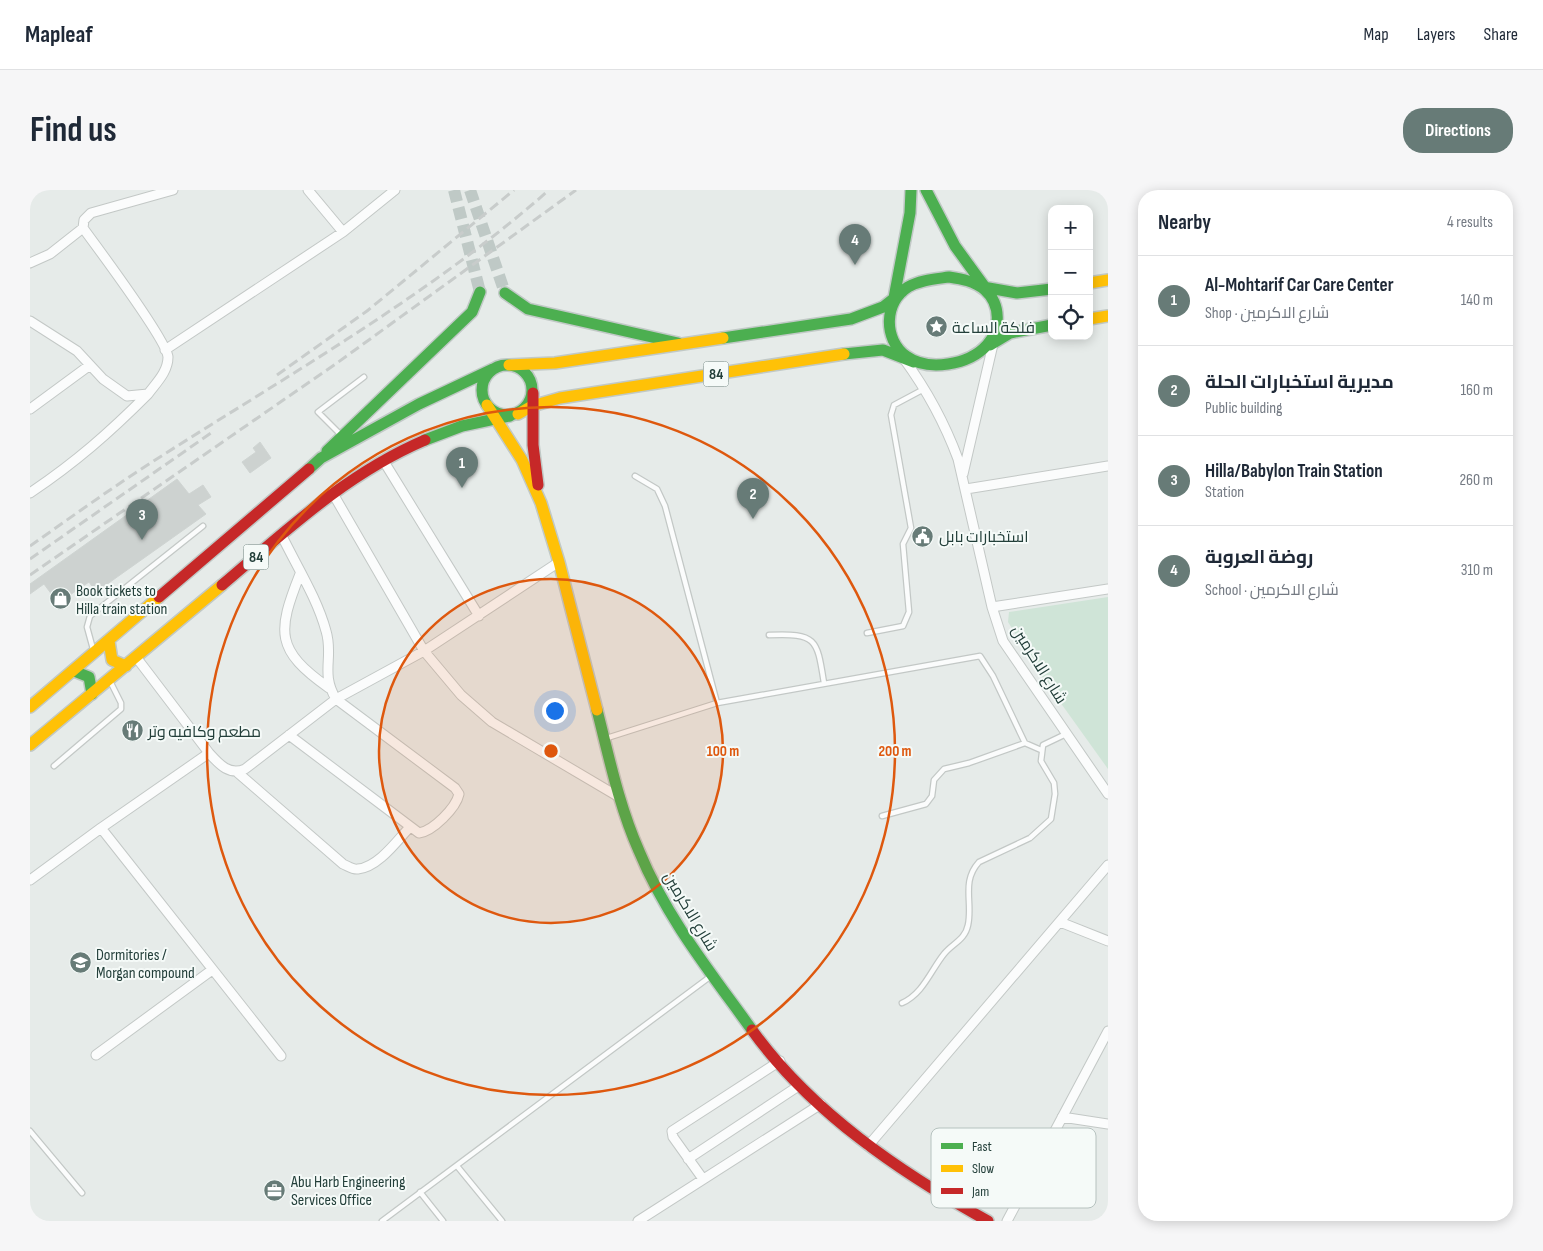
<!DOCTYPE html>
<html lang="en">
<head>
<meta charset="utf-8">
<style>
	:root { --surface:#fff; --page:#f6f6f7; --text:#1f2937; --muted:#747a83; --line:#e0e1e3; --accent:#677b77 }
	body { margin:0; font-family:"Sofia Sans Condensed",Cairo,sans-serif; background:var(--page); color:var(--text) }
	.controls { position:absolute; right:15px; top:15px; display:grid; overflow:hidden; border-radius:10px; box-shadow:0 2px 12px #0003 }
	.controls button { width:45px; height:45px; display:grid; place-items:center; padding:0; border:0; border-bottom:1px solid var(--line); background:var(--surface); color:var(--text); font:25px sans-serif }
	.you { position:absolute; left:524px; top:520px; width:18px; height:18px; margin:-12px; border:4px solid #fff; border-radius:50%; background:#1a73e8; box-shadow:0 0 0 8px #1a73e833 }
	.badge { display:grid; place-items:center; width:32px; height:32px; border-radius:50%; background:var(--accent); color:#fff; font-size:16px; font-weight:700 }
	.pin { position:absolute; translate:-50% -41px; filter:drop-shadow(0 1px 2px #0008) }
	.pin::after { content:''; position:absolute; top:26px; width:18px; height:15px; background:inherit; clip-path:polygon(0 0,100% 0,50% 100%) }
	.list { margin:0; padding:0; list-style:none }
	h2 { display:flex; justify-content:space-between; align-items:center; height:65px; margin:0; padding:0 20px; font-size:21px }
	h2 small { font-size:16px; font-weight:400; color:var(--muted) }
	.list li { display:grid; grid-template-columns:32px 1fr auto; gap:15px; align-items:center; box-sizing:border-box; height:90px; padding:0 20px; border-top:1px solid var(--line) }
	.list b { display:block; font-size:19px; white-space:nowrap }
	.list p { margin:0; font-size:16px; white-space:nowrap; color:var(--muted) }
	.list em { font-size:16px; font-style:normal; color:var(--muted) }
	.icon { flex:none; width:28px; height:28px; fill:none; stroke:currentColor; stroke-width:2; stroke-linecap:round; stroke-linejoin:round }
	.map { position:relative; flex:none; width:1078px; height:1031px; overflow:hidden; border-radius:20px }
	header { display:flex; align-items:center; gap:30px; box-sizing:border-box; height:70px; padding:0 25px; background:var(--surface); border-bottom:1px solid var(--line) }
	header strong { font-size:24px }
	nav { display:flex; gap:28px; margin-inline-start:auto; font-size:18px }
	.intro { display:flex; align-items:center; justify-content:space-between; box-sizing:border-box; height:120px; padding:0 30px }
	h1 { margin:0; font-size:35px }
	.button { padding:12px 22px; border-radius:20px; background:var(--accent); color:#fff; font-size:18px; font-weight:700 }
	main { display:flex; gap:30px; padding:0 30px }
	aside { flex:1; background:var(--surface); border-radius:20px; box-shadow:0 2px 12px #0003 }
	.map>svg:first-child { display:block }
</style>
</head>
<body>
<header>
<strong>Mapleaf</strong>
<nav><a>Map</a><a>Layers</a><a>Share</a></nav>
</header>
<div class="intro"><h1>Find us</h1><a class="button">Directions</a></div>
<main>
<div class="map">
<svg width="1078" height="1031" viewBox="0 0 1078 1031">
	<rect width="100%" height="100%" fill="#e6ebe9"/>
	<path fill="#cfe4d7" d="M 1078,407 L 1078,579 L 1015,491 L 978,432 L 979,422 Z"/>
	<path fill="#cdd2d0" stroke="#cfd4d2" d="M 230,252 L 241,268 L 220,283 L 212,272 L 226,262 L 223,258 Z
		M 147,289 L 159,304 L 173,295 L 181,307 L 168,315 L 176,324 L 66,402 L 59,392 L 28,413 L 14,394 L 0,404 L 0,394 Z"/>
	<g fill="none" stroke-linecap="round" stroke-linejoin="round">
		<path stroke="#bfc9c6" stroke-width="12" stroke-dasharray="12 6" stroke-linecap="butt" d="M 424,0 L 450,102
			M 440,0 L 475,103"/>
		<defs>
			<path id="lane" d="M 312,246 L 288,222 L 334,187
				M 605,286 L 627,299 L 635,316 L 687,513
				M 837,443 L 873,436 L 879,422 L 873,354 L 881,338 L 861,225 L 864,215 L 894,199
				M 739,445 C 787,443 787,449 794,493
				M 63,459 L 57,437 L 60,426 L 173,336
				M 577,548 L 687,513 L 950,466 L 963,486 L 995,553 L 1011,560
				M 24,576 L 91,519 L 91,513 L 80,491
				M 852,626 L 896,614 L 902,606 L 904,590 L 914,579 L 939,573 L 995,553
				M 872,813 C 893,804 901,780 914,764 C 923,753 935,750 938,735 C 943,712 931,692 949,672 L 1000,648 L 1021,629 L 1025,604 L 1024,593 L 1011,571 L 1013,555 L 1036,544
				M 0,941 L 52,1003
				M 427,976 L 472,1031
				M 390,1002 L 413,1031
				M 352,1031 L 681,786"/>
			<path id="street" d="M 278,0 L 313,42
				M 0,73 L 20,64 L 53,38
				M 0,131 L 47,161 L 73,189 L 97,206 L 118,204 C 126,193 138,182 138,167 C 137,151 67,57 53,38 L 54,30 L 61,23 L 143,0
				M 135,160 L 313,42 L 365,0
				M 874,169 C 896,199 915,234 928,269 L 962,417 L 973,451 L 1078,604
				M 0,219 L 60,175
				M 353,270 L 449,426
				M 933,284 L 964,150
				M 936,299 L 1078,276
				M 302,302 L 394,461 L 431,505 L 462,532 L 589,607
				M 0,303 C 46,272 79,243 118,204
				M 252,346 C 267,377 287,408 296,441 C 304,467 290,483 306,509 L 425,598 L 429,604 C 426,618 403,641 389,643 L 259,545
				M 270,384 C 247,442 245,460 299,498
				M 962,417 L 1078,399
				M 106,467 L 179,563 L 71,638 L 251,866
				M 179,563 C 189,574 199,586 215,579 L 306,509 L 394,461 L 529,372
				M 207,582 L 313,674 C 318,676 323,680 328,679 C 348,677 366,652 379,638
				M 0,690 L 71,638
				M 1030,732 L 1078,751
				M 66,865 L 182,780
				M 1032,927 L 1078,934
				M 838,956 L 1078,675
				M 658,969 L 770,895
				M 673,989 L 643,947 L 642,941 L 750,871
				M 608,1031 L 791,914
				M 977,1031 L 1078,841"/>
			<path id="fast" d="M 896,0 L 925,56 L 957,100
				M 919,87 C 932,89 944,91 955,100 C 971,114 971,140 957,155 C 939,175 898,182 876,166 C 853,149 854,112 878,97 C 890,90 905,89 919,87 Z
				M 953,97 L 987,103 L 1022,99
				M 475,103 L 498,119 L 648,153
				M 863,113 L 880,23 L 881,0
				M 693,148 L 821,129 L 853,117 L 872,102
				M 960,155 L 980,143 L 1022,135
				M 814,164 L 853,160 L 884,172
				M452 200a25 25 0 1 1 50 0a25 25 0 1 1-50 0Z
				M 395,250 L 432,236 L 480,226
				M 297,261 L 442,122 L 450,102
				M 279,279 L 291,268 L 389,214 L 463,179
				M 44,481 L 59,487 L 62,504
				M 567,520 C 579,567 589,616 609,661 C 636,727 681,783 722,840"/>
			<path id="slow" d="M 1059,93 L 1078,90
				M 1059,129 L 1078,126
				M 479,175 L 525,173 L 693,148
				M 457,215 L 492,270 L 511,313 L 529,372 L 567,520
				M 488,224 L 502,216 L 530,208 L 814,164
				M 79,451 L 82,470 L 96,476
				M 0,517 L 129,407
				M 0,555 L 192,395"/>
			<path id="jam" d="M 503,203 L 503,255 L 508,295
				M 192,395 C 257,340 316,284 395,250
				M 129,407 L 279,279
				M 722,840 C 781,922 871,983 958,1031"/>
		</defs>
		<use href="#lane" stroke="#c3c8c6" stroke-width="7"/>
		<use href="#street" stroke="#c3c8c6" stroke-width="11"/>
		<use href="#fast" stroke="#c1c9c6" stroke-width="14"/>
		<use href="#slow" stroke="#c1c9c6" stroke-width="14"/>
		<use href="#jam" stroke="#c1c9c6" stroke-width="14"/>
		<use href="#lane" stroke="#fbfcfc" stroke-width="4.5"/>
		<use href="#street" stroke="#fbfcfc" stroke-width="9"/>
		<use href="#fast" stroke="#4caf50" stroke-width="11"/>
		<use href="#slow" stroke="#ffc107" stroke-width="11"/>
		<use href="#jam" stroke="#c62828" stroke-width="11"/>
		<path stroke="#c8cccb" stroke-width="3" stroke-dasharray="10 5" stroke-linecap="butt" d="M 247,185 L 337,121 L 484,0
			M 0,356 C 40,328 80,299 122,272 C 255,187 400,105 519,0
			M 0,369 L 181,243
			M 0,385 L 307,173 L 546,0"/>
	</g>
	<circle cx="521" cy="561" r="172" fill="#de580e" fill-opacity=".12"/>
	<g fill="none" stroke="#de580e" stroke-width="2.5">
		<circle cx="521" cy="561" r="172"/>
		<circle cx="521" cy="561" r="344"/>
	</g>
	<defs>
		<symbol id="sight-disc" viewBox="-11 -11 22 22"><circle r="9.5" fill="#677b77" stroke="#f5faf8"/><path d="M0-6L1.8-2.2L6-1.7L2.9 1.2L3.7 5.4L0 3.3L-3.7 5.4L-2.9 1.2L-6-1.7L-1.8-2.2Z" fill="#fff"/></symbol>
		<symbol id="civic-disc" viewBox="-11 -11 22 22"><circle r="9.5" fill="#677b77" stroke="#f5faf8"/><path d="M-.6-6.5H3V-4.5H.6V-3L4-1V1h2V6H-6V1h2V-1L-.6-3ZM-1.2 2.5V6h2.4V2.5Z" fill="#fff"/></symbol>
		<symbol id="shop-disc" viewBox="-11 -11 22 22"><circle r="9.5" fill="#677b77" stroke="#f5faf8"/><path d="M-5-2.5h2.3a2.7 3.5 0 0 1 5.4 0H5L5.5 6h-11ZM-1.5-2.5h3a1.5 2.3 0 0 0-3 0Z" fill="#fff"/></symbol>
		<symbol id="restaurant-disc" viewBox="-11 -11 22 22"><circle r="9.5" fill="#677b77" stroke="#f5faf8"/><path d="M-5-6h1v4h1v-4h1v4h1v-4h1v5L-1.5 .5V6h-2V.5L-5-1ZM5-6V6H3V1.5H1.5Q1.5-4 5-6Z" fill="#fff"/></symbol>
		<symbol id="university-disc" viewBox="-11 -11 22 22"><circle r="9.5" fill="#677b77" stroke="#f5faf8"/><path d="M0-5L7-2L0 1L-7-2ZM-4 1L0 2.5L4 1V4Q0 6-4 4Z" fill="#fff"/></symbol>
		<symbol id="office-disc" viewBox="-11 -11 22 22"><circle r="9.5" fill="#677b77" stroke="#f5faf8"/><path d="M-6-3h4V-5.5h4V-3h4V5H-6ZM-1-4.5V-3h2v-1.5ZM-6 0V1H6V0Z" fill="#fff"/></symbol>
	</defs>
	<g fill-rule="evenodd">
		<use href="#sight-disc" x="894" y="124" width="25" height="25"/>
		<use href="#civic-disc" x="880" y="334" width="25" height="25"/>
		<use href="#shop-disc" x="18" y="396" width="25" height="25"/>
		<use href="#restaurant-disc" x="90" y="528" width="25" height="25"/>
		<use href="#university-disc" x="38" y="760" width="25" height="25"/>
		<use href="#office-disc" x="232" y="988" width="25" height="25"/>
	</g>
	<g text-anchor="middle" stroke-width="4" stroke-linejoin="round" paint-order="stroke">
		<g fill="#f5faf8" stroke="#627773" stroke-width="1">
			<rect x="673.5" y="171.5" width="25" height="25" rx="4"/>
			<rect x="213.5" y="354.5" width="25" height="25" rx="4"/>
		</g>
		<g font-size="15" font-weight="bold" fill="#233f3a">
			<text x="686" y="189">84</text>
			<text x="226" y="372">84</text>
		</g>
		<g font-size="16" fill="#233f3a" stroke="#f5faf8" text-anchor="start">
			<text x="922" y="143">فلكة الساعة</text>
			<text x="909" y="352">استخبارات بابل</text>
			<text x="46" y="406">Book tickets to<tspan x="46" dy="18">Hilla train station</tspan></text>
			<text x="118" y="547">مطعم وكافيه وتر</text>
			<text x="66" y="770">Dormitories /<tspan x="66" dy="18">Morgan compound</tspan></text>
			<text x="261" y="997">Abu Harb Engineering<tspan x="261" dy="18">Services Office</tspan></text>
		</g>
		<g font-size="16" fill="#233f3a" stroke="#f5faf8">
			<text transform="translate(1010 474) rotate(58)" y="6">شارع الاكرمين</text>
			<text transform="translate(661 721) rotate(59)" y="6">شارع الاكرمين</text>
		</g>
	</g>
	<rect x="901" y="938" width="165" height="80" rx="8" fill="#f5faf8" stroke="#b6c2bf" stroke-width="1"/>
	<rect x="911" y="953" width="22" height="6" fill="#4caf50"/>
	<rect x="911" y="975" width="22" height="7" fill="#ffc107"/>
	<rect x="911" y="998" width="22" height="6" fill="#c62828"/>
	<g font-size="14" fill="#233f3a">
		<text x="942" y="961">Fast</text>
		<text x="942" y="983">Slow</text>
		<text x="942" y="1006">Jam</text>
	</g>
	<circle cx="521" cy="561" r="8" fill="#de580e" stroke="#f5faf8" stroke-width="2.5"/>
	<g font-size="15" text-anchor="middle" font-weight="bold" fill="#de580e" stroke="#f5faf8" stroke-width="4" stroke-linejoin="round" paint-order="stroke">
		<text x="693" y="566">100 m</text>
		<text x="865" y="566">200 m</text>
	</g>
</svg>
<div class="controls">
<button>+</button>
<button>−</button>
<button><svg class="icon" aria-label="locate" viewBox="0 0 24 24"><circle cx="12" cy="12" r="6"/><path d="M12 2v4M12 18v4M2 12h4M18 12h4"/></svg></button>
</div>
<div class="you"></div>
<div class="pin badge" style="left:432px;top:298px">1</div>
<div class="pin badge" style="left:723px;top:329px">2</div>
<div class="pin badge" style="left:112px;top:350px">3</div>
<div class="pin badge" style="left:825px;top:75px">4</div>
</div>
<aside>
<h2>Nearby<small>4 results</small></h2>
<ul class="list">
<li><span class="badge">1</span><div><b>Al-Mohtarif Car Care Center</b><p>Shop · شارع الاكرمين</p></div><em>140 m</em></li>
<li><span class="badge">2</span><div><b>مديرية استخبارات الحلة</b><p>Public building</p></div><em>160 m</em></li>
<li><span class="badge">3</span><div><b>Hilla/Babylon Train Station</b><p>Station</p></div><em>260 m</em></li>
<li><span class="badge">4</span><div><b>روضة العروبة</b><p>School · شارع الاكرمين</p></div><em>310 m</em></li>
</ul>
</aside>
</main>
</body>
</html>
